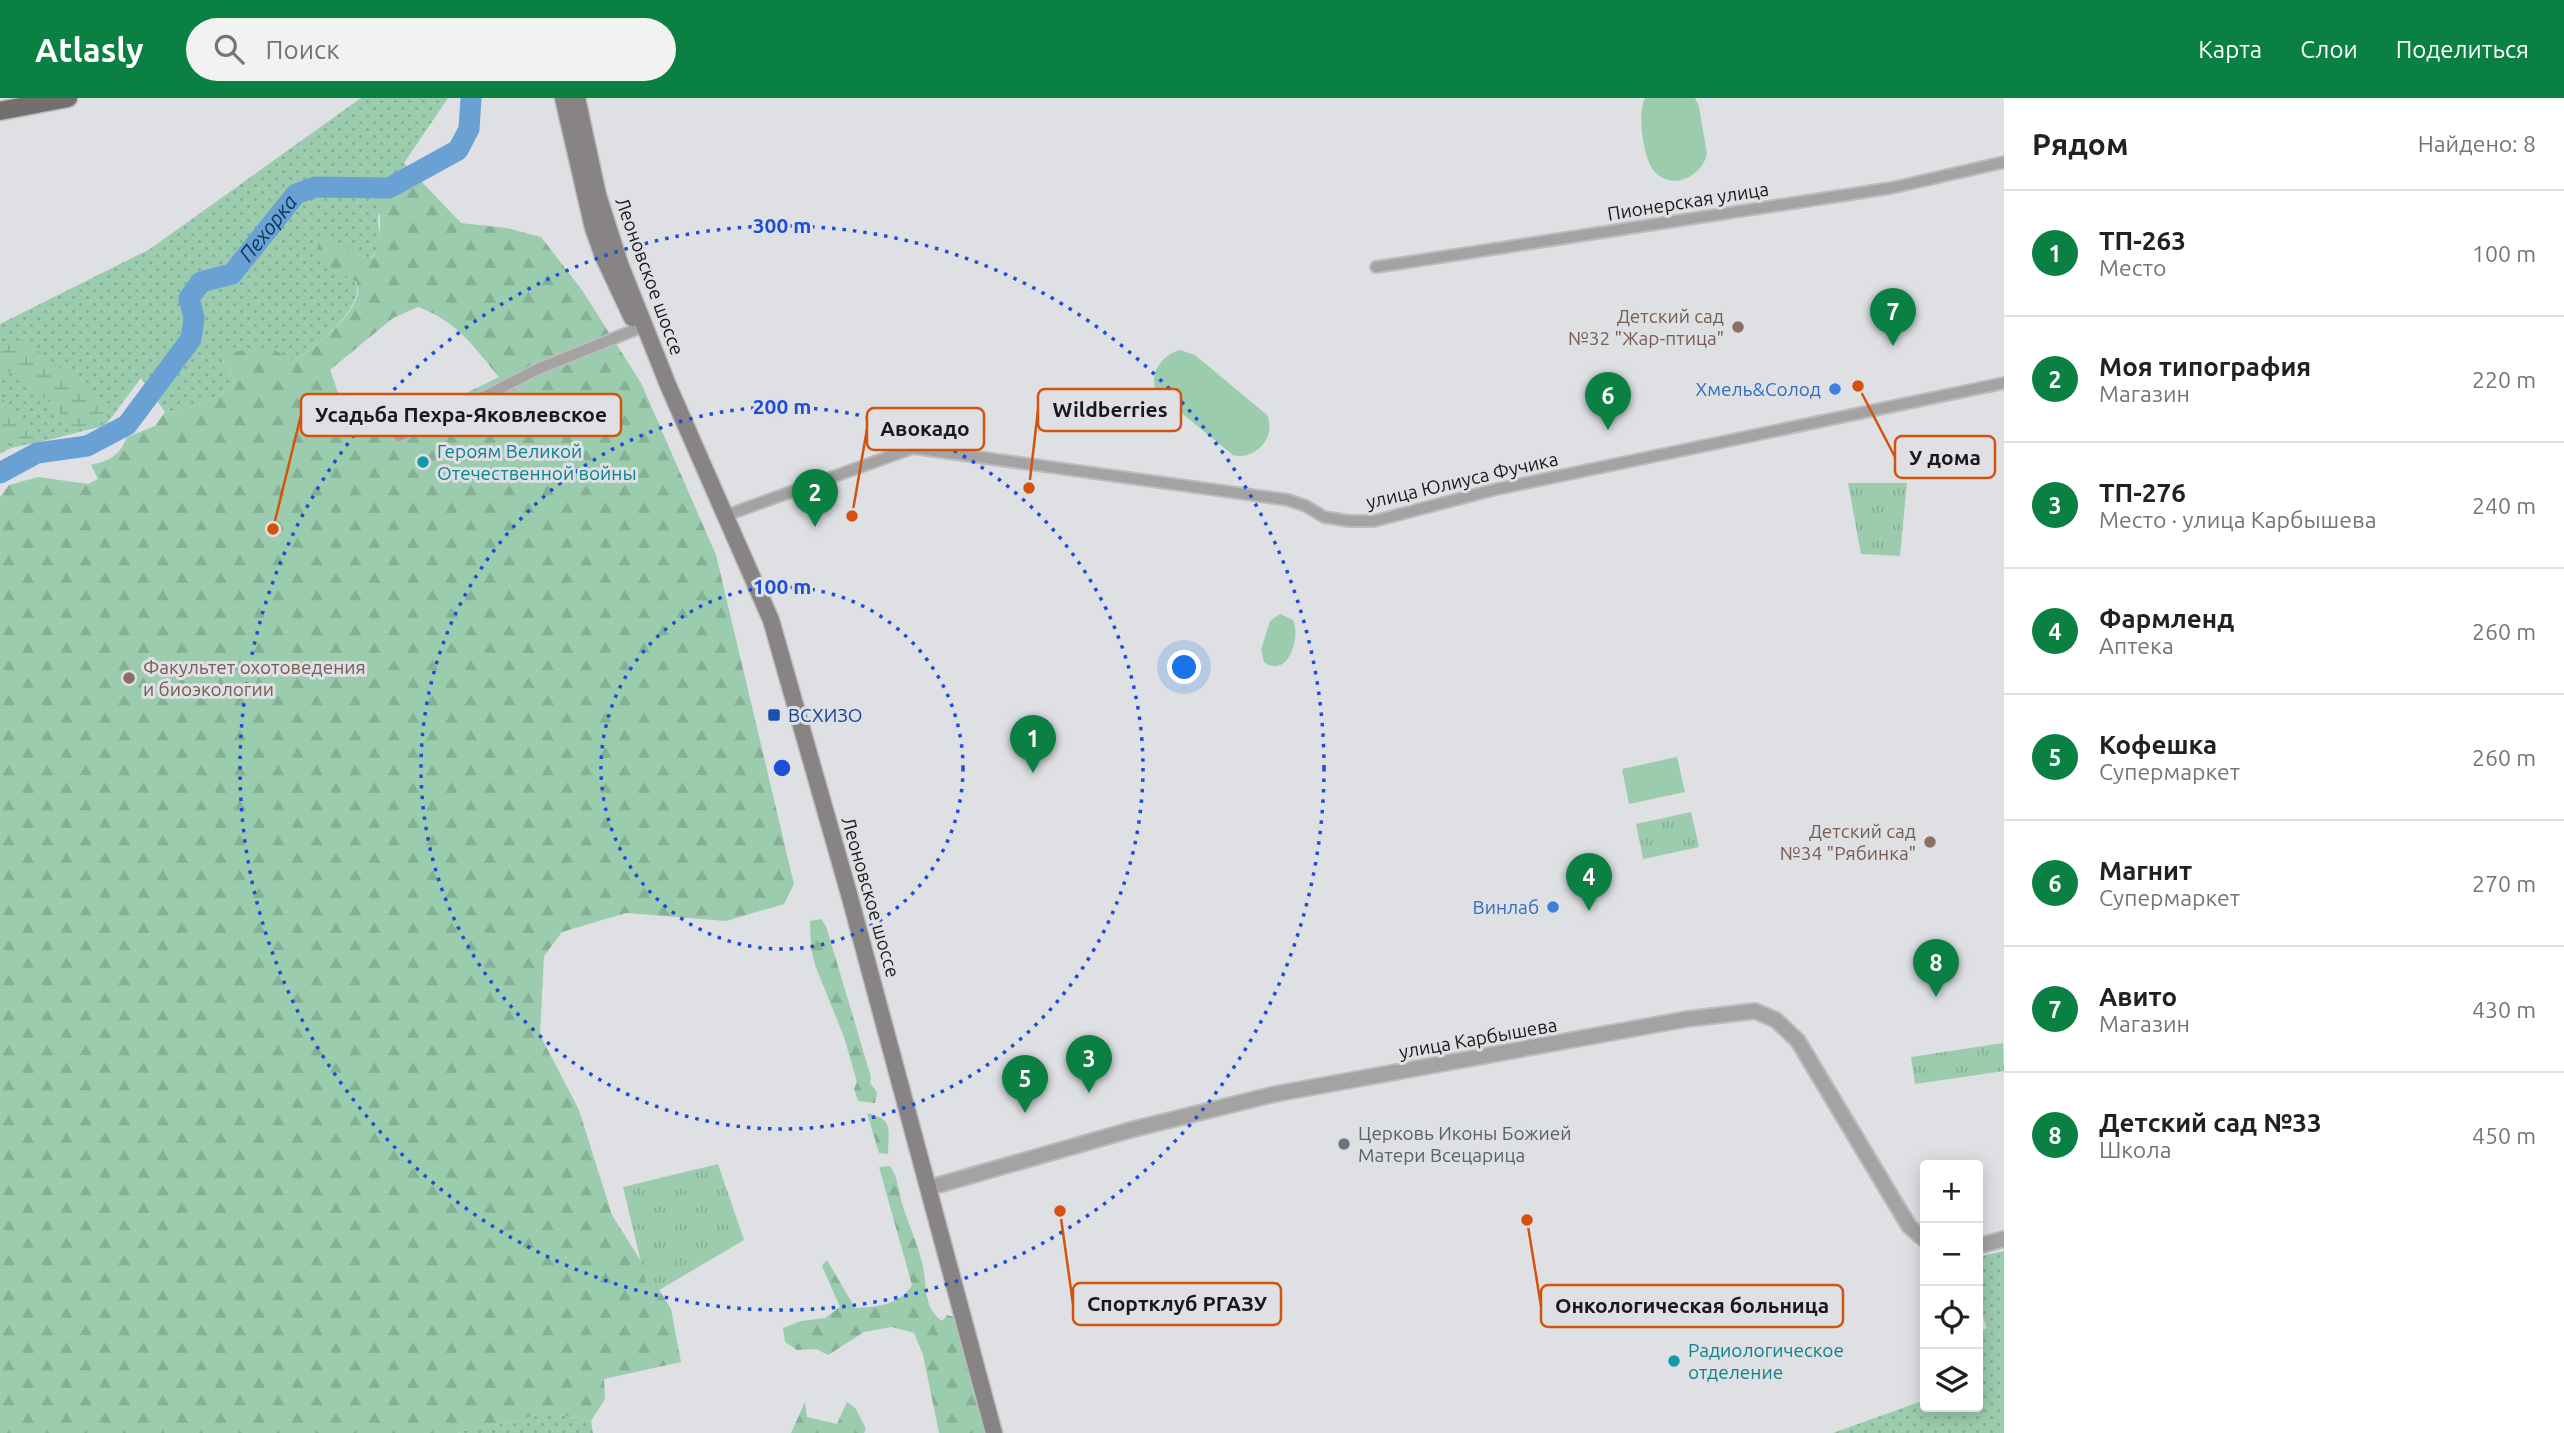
<!DOCTYPE html>
<html lang="ru">
<head>
<meta charset="utf-8">
<style>
	:root { --surface:#fff; --page:#f2f2f2; --text:#202124; --muted:#757577; --line:#e0e0e0; --accent:#0b8043 }
	body { margin:0; font-family:Ubuntu,sans-serif; background:var(--page); color:var(--text) }
	.controls { position:absolute; right:21px; bottom:21px; display:grid; overflow:hidden; border-radius:7px; box-shadow:0 4px 18px #0003 }
	.controls button { width:63px; height:63px; display:grid; place-items:center; padding:0; border:0; border-bottom:2px solid var(--line); background:var(--surface); color:var(--text); font:35px sans-serif }
	.you { position:absolute; left:1185px; top:570px; width:24px; height:24px; margin:-18px; border:5px solid #fff; border-radius:50%; background:#1a73e8; box-shadow:0 0 0 10px #1a73e833 }
	.badge { display:grid; place-items:center; width:46px; height:46px; border-radius:50%; background:var(--accent); color:#fff; font-size:23px; font-weight:700 }
	.pin { position:absolute; translate:-50% -58px; filter:drop-shadow(0 2px 4px #0008) }
	.pin::after { content:''; position:absolute; top:37px; width:24px; height:21px; background:inherit; clip-path:polygon(0 0,100% 0,50% 100%) }
	.list { margin:0; padding:0; list-style:none }
	h2 { display:flex; justify-content:space-between; align-items:center; height:91px; margin:0; padding:0 28px; font-size:30px }
	h2 small { font-size:23px; font-weight:400; color:var(--muted) }
	.list li { display:grid; grid-template-columns:46px 1fr auto; gap:21px; align-items:center; box-sizing:border-box; height:126px; padding:0 28px; border-top:2px solid var(--line) }
	.list b { display:block; font-size:26px; white-space:nowrap }
	.list p { margin:0; font-size:23px; white-space:nowrap; color:var(--muted) }
	.list em { font-size:23px; font-style:normal; color:var(--muted) }
	.icon { flex:none; width:38px; height:38px; fill:none; stroke:currentColor; stroke-width:2; stroke-linecap:round; stroke-linejoin:round }
	.map { position:relative; flex:none; width:2004px; height:1335px; overflow:hidden }
	header { display:flex; align-items:center; gap:42px; box-sizing:border-box; height:98px; padding:0 35px; background:var(--accent); color:#fff }
	header strong { font-size:33px }
	nav { display:flex; gap:38px; margin-inline-start:auto; font-size:24px }
	.search { width:490px; height:63px; background:var(--page); display:flex; align-items:center; gap:18px; box-sizing:border-box; padding:0 24px; border-radius:38px; color:var(--muted); font-size:26px }
	main { display:flex }
	aside { flex:1; background:var(--surface) }
	.map>svg:first-child { display:block }
</style>
</head>
<body>
<header>
<strong>Atlasly</strong>
<div class="search"><svg class="icon" aria-label="search" viewBox="0 0 24 24"><circle cx="10" cy="10" r="6"/><path d="M15 15l6 6"/></svg>Поиск</div>
<nav><a>Карта</a><a>Слои</a><a>Поделиться</a></nav>
</header>
<main>
<div class="map">
<svg width="2004" height="1335" viewBox="0 0 2004 1335">
	<defs>
		<pattern id="grass-dots" width="8" height="8" patternUnits="userSpaceOnUse" patternTransform="scale(1.75)"><rect width="8" height="8" fill="#9cccae"/><path d="M2 2h.1M6 6h.1" fill="none" stroke="#86af95" stroke-width="1.8" stroke-linecap="round"/></pattern>
		<pattern id="forest-firs" width="22" height="20" patternUnits="userSpaceOnUse" patternTransform="scale(1.75)"><rect width="22" height="20" fill="#9cccae"/><path d="M5 1l3.5 6h-7zM16 11l3.5 6h-7z" fill="#86af95"/></pattern>
		<pattern id="wetland-marsh" width="20" height="14" patternUnits="userSpaceOnUse" patternTransform="scale(1.75)"><rect width="20" height="14" fill="#9cccae"/><path d="M1 5h8M5 5V1M11 12h8M15 12V8" fill="none" stroke="#86af95"/></pattern>
		<pattern id="park-tufts" width="24" height="20" patternUnits="userSpaceOnUse" patternTransform="scale(1.75)"><rect width="24" height="20" fill="#9cccae"/><path d="M3 7l-1-3M5 7V3M7 7l1-3M15 17l-1-3M17 17v-4M19 17l1-3" fill="none" stroke="#86af95"/></pattern>
	</defs>
	<rect width="100%" height="100%" fill="#dee0e4"/>
	<path fill="url(#grass-dots)" d="M 361,0 L 448,0 L 404,65 L 400,90 L 378,118 L 380,148 L 371,160 L 358,157 L 320,137 C 330,149 352,170 356,184 C 366,211 312,252 292,264 L 274,251 L 223,263 L 235,283 C 220,302 188,313 165,314 L 141,280 L 105,328 C 84,332 65,338 44,343 C 29,347 12,347 0,356 L 0,226 L 150,151 Z
		M 2004,1153 L 2004,1335 L 1833,1335 L 1925,1302 L 1925,1309 L 1978,1309 L 1978,1234 L 1987,1230 L 1978,1206 L 1978,1159 Z
		M 545,1314 L 591,1323 L 593,1335 L 458,1335 L 473,1330 L 514,1324 Z"/>
	<path fill="url(#forest-firs)" fill-rule="evenodd" d="M 404,65 L 461,125 L 507,130 L 541,139 L 582,192 L 641,285 L 716,457 L 794,786 L 784,806 L 726,823 L 626,815 L 562,834 L 544,858 L 540,937 L 579,1012 L 612,1117 L 671,1211 L 681,1264 L 604,1281 L 605,1301 L 591,1323 L 545,1314 L 514,1324 L 473,1330 L 458,1335 L 0,1335 L 0,399 L 9,387 L 38,379 L 88,386 L 98,381 L 91,367 C 111,362 119,358 127,339 L 155,328 L 165,314 C 188,313 220,302 235,283 L 223,263 L 225,254 L 274,251 L 292,264 C 312,252 355,219 358,194 C 358,190 357,186 356,183 L 326,169 L 318,148 L 321,136 L 358,157 L 372,160 C 384,142 378,120 381,98 L 400,90 ZM 418,209 C 457,223 474,249 499,279 L 390,332 L 366,335 L 348,323 L 330,272 L 393,220 Z
		M 821,821 L 826,828 L 871,979 L 870,985 L 877,994 L 875,1005 L 858,1003 L 854,991 L 857,984 L 844,939 L 815,867 L 811,850 L 810,823 Z
		M 867,1015 C 895,1022 888,1031 888,1056 L 879,1055 Z
		M 890,1068 C 898,1079 898,1092 902,1105 C 908,1126 918,1146 923,1168 C 927,1189 923,1209 942,1223 L 947,1217 L 954,1219 L 965,1251 L 986,1335 L 939,1335 L 923,1257 L 914,1235 L 892,1229 L 864,1234 L 828,1257 L 816,1251 L 797,1252 L 785,1244 L 783,1230 L 801,1223 L 825,1220 L 840,1209 L 822,1168 L 827,1162 L 855,1210 C 877,1209 900,1207 912,1187 L 879,1069 Z
		M 805,1304 L 807,1319 L 837,1326 L 847,1304 L 856,1311 L 866,1331 L 864,1335 L 791,1335 Z"/>
	<path fill="url(#wetland-marsh)" d="M 23,242 L 112,308 L 100,326 L 68,331 L 60,315 L 19,276 L 0,272 L 0,245 Z
		M 0,299 L 43,338 L 2,348 L 0,346 Z"/>
	<path fill="url(#park-tufts)" d="M 1848,385 L 1907,385 L 1900,458 L 1861,456 Z
		M 1691,714 L 1699,749 L 1643,761 L 1636,726 Z
		M 2003,945 L 2004,973 L 1915,986 L 1911,959 Z
		M 718,1066 L 744,1142 L 649,1198 L 623,1089 Z"/>
	<path fill="#9cccae" d="M 1645,0 L 1695,0 L 1699,9 L 1707,56 C 1702,78 1673,93 1655,74 C 1643,62 1637,15 1645,0 Z
		M 1180,252 L 1195,257 L 1267,317 C 1277,338 1256,363 1233,357 L 1157,295 C 1148,277 1161,257 1180,252 Z
		M 1280,516 L 1293,522 C 1301,539 1288,582 1264,564 L 1261,552 L 1270,523 Z
		M 1677,659 L 1685,694 L 1629,706 L 1622,671 Z"/>
	<g fill="none" stroke-linecap="round" stroke-linejoin="round">
		<path stroke="#69a1d5" stroke-width="21" id="s1" d="M 0,375 L 37,355 L 87,348 L 127,327 L 191,241 L 194,220 L 189,200 L 201,184 L 232,176 L 296,96 L 315,89 L 389,90 L 458,52 L 469,31 L 471,0"/>
		<defs>
			<path id="minor" d="M 1376,169 L 1891,90 L 2004,64
				M 399,338 L 476,303 L 538,271 L 637,231
				M 727,417 L 913,350 L 1288,402 L 1306,408 L 1324,419 L 1349,423 L 1374,423 L 1497,391 L 2004,285"/>
			<path id="tertiary" d="M 928,1090 L 1134,1031 L 1275,996 L 1687,921 L 1755,913 L 1776,922 L 1798,943 L 1909,1128 L 1925,1142
				M 1978,1148 L 2004,1141"/>
			<path id="secondary" d="M 563,0 L 593,130 L 603,158 L 632,220
				M 577,0 L 598,97 L 620,166 L 668,287 L 771,522 L 849,796 L 994,1335"/>
			<path id="primary" d="M 0,13 L 68,0"/>
		</defs>
		<use href="#minor" stroke="#babcc0" stroke-width="14"/>
		<use href="#tertiary" stroke="#babcc0" stroke-width="18"/>
		<use href="#secondary" stroke="#babcc0" stroke-width="19"/>
		<use href="#primary" stroke="#babcc0" stroke-width="21"/>
		<use href="#minor" stroke="#a5a2a2" stroke-width="10"/>
		<use href="#tertiary" stroke="#a5a2a2" stroke-width="14"/>
		<use href="#secondary" stroke="#888484" stroke-width="16"/>
		<use href="#primary" stroke="#736f6e" stroke-width="18"/>
	</g>
	<g fill="none" stroke="#1d4ed8" stroke-width="3.5" stroke-dasharray="3.5 7">
		<circle cx="782" cy="670" r="181"/>
		<circle cx="782" cy="670" r="361"/>
		<circle cx="782" cy="670" r="542"/>
	</g>
	<g fill="#8d6e63" stroke="#dee0e4" stroke-width="2.5">
		<circle cx="1738" cy="229" r="7"/>
		<circle cx="129" cy="580" r="7"/>
		<circle cx="1930" cy="744" r="7"/>
	</g>
	<g fill="#3f7fe0" stroke="#dee0e4" stroke-width="2.5">
		<circle cx="1835" cy="291" r="7"/>
		<circle cx="1553" cy="809" r="7"/>
	</g>
	<g fill="#0f9aa8" stroke="#dee0e4" stroke-width="2.5">
		<circle cx="423" cy="364" r="7"/>
		<circle cx="1674" cy="1263" r="7"/>
	</g>
	<rect fill="#1a4fb4" stroke="#dee0e4" stroke-width="2.5" x="767" y="610" width="14" height="14" rx="3.5"/>
	<circle fill="#6b7280" stroke="#dee0e4" stroke-width="2.5" cx="1344" cy="1046" r="7"/>
	<g text-anchor="middle" stroke-width="6" stroke-linejoin="round" paint-order="stroke">
		<g font-size="19" fill="#18191a" stroke="#dee0e4">
			<text transform="translate(1688 103) rotate(-9)" y="7">Пионерская улица</text>
			<text transform="translate(650 178) rotate(70)" y="7">Леоновское шоссе</text>
			<text transform="translate(1462 382) rotate(-13)" y="7">улица Юлиуса Фучика</text>
			<text transform="translate(871 799) rotate(74)" y="7">Леоновское шоссе</text>
			<text transform="translate(1478 940) rotate(-10)" y="7">улица Карбышева</text>
		</g>
		<g font-size="19" fill="#785e54" stroke="#dee0e4" text-anchor="end">
			<text x="1724" y="225">Детский сад<tspan x="1724" dy="22">№32 "Жар-птица"</tspan></text>
			<text x="143" y="576" text-anchor="start">Факультет охотоведения<tspan x="143" dy="22">и биоэкологии</tspan></text>
			<text x="1916" y="740">Детский сад<tspan x="1916" dy="22">№34 "Рябинка"</tspan></text>
		</g>
		<g font-size="19" fill="#366cbe" stroke="#dee0e4" text-anchor="end">
			<text x="1821" y="298">Хмель&amp;Солод</text>
			<text x="1539" y="816">Винлаб</text>
		</g>
		<g font-size="19" fill="#0d838f" stroke="#dee0e4" text-anchor="start">
			<text x="437" y="360">Героям Великой<tspan x="437" dy="22">Отечественной войны</tspan></text>
			<text x="1688" y="1259">Радиологическое<tspan x="1688" dy="22">отделение</tspan></text>
		</g>
		<g font-size="19" fill="#164399" stroke="#dee0e4" text-anchor="start">
			<text x="788" y="624">ВСХИЗО</text>
		</g>
		<g font-size="19" fill="#5b616d" stroke="#dee0e4" text-anchor="start">
			<text x="1358" y="1042">Церковь Иконы Божией<tspan x="1358" dy="22">Матери Всецарица</tspan></text>
		</g>
		<g font-size="21" font-style="italic" fill="#0a3557" stroke="#dee0e4">
			<text dy="7" stroke="none"><textPath href="#s1" startOffset="397">Пехорка</textPath></text>
		</g>
	</g>
	<circle cx="782" cy="670" r="10" fill="#1d4ed8" stroke="#dee0e4" stroke-width="3.5"/>
	<g font-size="21" text-anchor="middle" font-weight="bold" fill="#1d4ed8" stroke="#dee0e4" stroke-width="6" stroke-linejoin="round" paint-order="stroke">
		<text x="782" y="135">300 m</text>
		<text x="782" y="316">200 m</text>
		<text x="782" y="496">100 m</text>
	</g>
	<path fill="none" stroke="#d3530d" stroke-width="2.5" d="M1029 390L1038 312M273 431L301 317M852 418L867 331M1858 288L1895 359M1060 1113L1073 1206M1527 1122L1541 1208"/>
	<g fill="#d3530d" stroke="#dee0e4" stroke-width="2.5">
		<circle cx="1029" cy="390" r="7"/>
		<circle cx="273" cy="431" r="7"/>
		<circle cx="852" cy="418" r="7"/>
		<circle cx="1858" cy="288" r="7"/>
		<circle cx="1060" cy="1113" r="7"/>
		<circle cx="1527" cy="1122" r="7"/>
	</g>
	<g fill="#dee0e4" stroke="#d3530d" stroke-width="2.5">
		<rect x="1038" y="291" width="143" height="42" rx="7"/>
		<rect x="301" y="296" width="320" height="42" rx="7"/>
		<rect x="867" y="310" width="117" height="42" rx="7"/>
		<rect x="1895" y="338" width="100" height="42" rx="7"/>
		<rect x="1073" y="1185" width="208" height="42" rx="7"/>
		<rect x="1541" y="1187" width="302" height="42" rx="7"/>
	</g>
	<g font-size="21" text-anchor="middle" font-weight="bold" fill="#18191a">
		<text x="1110" y="319">Wildberries</text>
		<text x="461" y="324">Усадьба Пехра-Яковлевское</text>
		<text x="925" y="338">Авокадо</text>
		<text x="1945" y="367">У дома</text>
		<text x="1177" y="1213">Спортклуб РГАЗУ</text>
		<text x="1692" y="1215">Онкологическая больница</text>
	</g>
</svg>
<div class="controls">
<button>+</button>
<button>−</button>
<button><svg class="icon" aria-label="locate" viewBox="0 0 24 24"><circle cx="12" cy="12" r="6"/><path d="M12 2v4M12 18v4M2 12h4M18 12h4"/></svg></button>
<button><svg class="icon" aria-label="layers" viewBox="0 0 24 24"><path d="M12 4l9 5-9 5-9-5zM3 14l9 5 9-5"/></svg></button>
</div>
<div class="you"></div>
<div class="pin badge" style="left:1033px;top:675px">1</div>
<div class="pin badge" style="left:815px;top:429px">2</div>
<div class="pin badge" style="left:1089px;top:995px">3</div>
<div class="pin badge" style="left:1589px;top:813px">4</div>
<div class="pin badge" style="left:1025px;top:1015px">5</div>
<div class="pin badge" style="left:1608px;top:332px">6</div>
<div class="pin badge" style="left:1893px;top:248px">7</div>
<div class="pin badge" style="left:1936px;top:899px">8</div>
</div>
<aside>
<h2>Рядом<small>Найдено: 8</small></h2>
<ul class="list">
<li><span class="badge">1</span><div><b>ТП-263</b><p>Место</p></div><em>100 m</em></li>
<li><span class="badge">2</span><div><b>Моя типография</b><p>Магазин</p></div><em>220 m</em></li>
<li><span class="badge">3</span><div><b>ТП-276</b><p>Место · улица Карбышева</p></div><em>240 m</em></li>
<li><span class="badge">4</span><div><b>Фармленд</b><p>Аптека</p></div><em>260 m</em></li>
<li><span class="badge">5</span><div><b>Кофешка</b><p>Супермаркет</p></div><em>260 m</em></li>
<li><span class="badge">6</span><div><b>Магнит</b><p>Супермаркет</p></div><em>270 m</em></li>
<li><span class="badge">7</span><div><b>Авито</b><p>Магазин</p></div><em>430 m</em></li>
<li><span class="badge">8</span><div><b>Детский сад №33</b><p>Школа</p></div><em>450 m</em></li>
</ul>
</aside>
</main>
</body>
</html>
